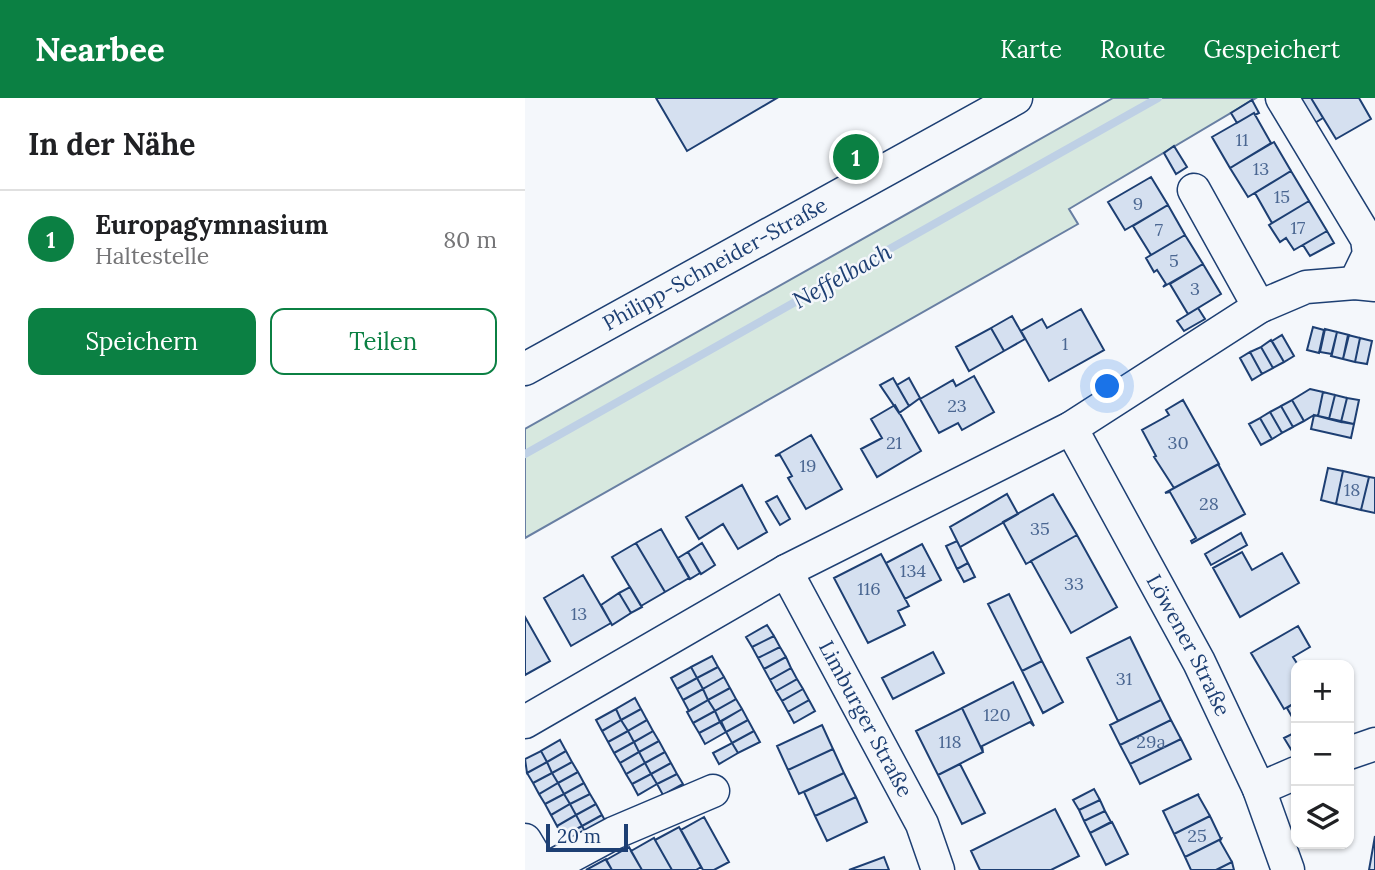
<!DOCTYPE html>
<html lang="de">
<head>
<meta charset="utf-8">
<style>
	:root { --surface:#fff; --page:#f2f2f2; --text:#202124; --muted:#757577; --line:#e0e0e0; --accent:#0b8043 }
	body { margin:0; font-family:Lora,serif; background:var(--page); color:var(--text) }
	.controls { position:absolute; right:21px; bottom:21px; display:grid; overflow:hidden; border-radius:14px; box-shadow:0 2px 5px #0004 }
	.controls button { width:63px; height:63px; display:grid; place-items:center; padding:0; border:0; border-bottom:2px solid var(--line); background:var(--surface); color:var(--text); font:35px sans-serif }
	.scale { position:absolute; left:21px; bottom:18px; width:82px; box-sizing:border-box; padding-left:7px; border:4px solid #1d3f73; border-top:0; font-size:19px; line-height:24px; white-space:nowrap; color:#1d3f73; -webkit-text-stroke:5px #f4f7fb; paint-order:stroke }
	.you { position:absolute; left:583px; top:289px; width:24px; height:24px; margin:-18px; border:5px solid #fff; border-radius:50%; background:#1a73e8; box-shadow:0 0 0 10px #1a73e833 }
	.badge { display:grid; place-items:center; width:46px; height:46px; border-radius:50%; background:var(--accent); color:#fff; font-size:23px; font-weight:700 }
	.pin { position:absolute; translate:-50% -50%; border:4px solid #fff; box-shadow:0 2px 7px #0006 }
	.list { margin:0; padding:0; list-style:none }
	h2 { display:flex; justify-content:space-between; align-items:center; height:91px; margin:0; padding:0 28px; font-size:30px }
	h2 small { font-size:23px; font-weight:400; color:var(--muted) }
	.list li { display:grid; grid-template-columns:46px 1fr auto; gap:21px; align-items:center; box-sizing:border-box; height:98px; padding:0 28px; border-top:2px solid var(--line) }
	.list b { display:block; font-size:26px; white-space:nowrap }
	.list p { margin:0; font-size:23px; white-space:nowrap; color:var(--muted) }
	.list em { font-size:23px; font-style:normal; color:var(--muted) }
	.actions { display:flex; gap:14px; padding:21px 28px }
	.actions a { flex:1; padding:16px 0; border:2px solid var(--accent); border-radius:14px; text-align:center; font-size:24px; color:var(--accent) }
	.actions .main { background:var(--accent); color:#fff }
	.icon { flex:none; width:38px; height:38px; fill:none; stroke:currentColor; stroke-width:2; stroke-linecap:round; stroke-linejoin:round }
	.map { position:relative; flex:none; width:850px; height:772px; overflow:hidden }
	header { display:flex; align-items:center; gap:42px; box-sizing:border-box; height:98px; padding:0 35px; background:var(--accent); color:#fff }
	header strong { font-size:33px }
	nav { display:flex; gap:38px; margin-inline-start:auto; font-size:24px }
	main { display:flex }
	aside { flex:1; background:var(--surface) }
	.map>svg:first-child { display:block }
</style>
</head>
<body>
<header>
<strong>Nearbee</strong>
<nav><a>Karte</a><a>Route</a><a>Gespeichert</a></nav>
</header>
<main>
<aside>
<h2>In der Nähe<small></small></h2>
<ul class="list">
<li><span class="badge">1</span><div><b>Europagymnasium</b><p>Haltestelle</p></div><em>80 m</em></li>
</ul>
<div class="actions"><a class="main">Speichern</a><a>Teilen</a></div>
</aside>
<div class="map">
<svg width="850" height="772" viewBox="0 0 850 772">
	<rect width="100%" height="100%" fill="#f4f7fb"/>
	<path fill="#d7e8df" stroke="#687fa3" stroke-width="2" d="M 588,0 L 731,0 L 544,111 L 553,126 L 0,440 L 0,331 Z"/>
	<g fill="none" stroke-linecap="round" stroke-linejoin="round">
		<path stroke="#bed0e5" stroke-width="8" d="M 0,356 L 633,0"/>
	</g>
	<path fill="#d5e0f0" stroke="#1d3f73" stroke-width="2" d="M 131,0 L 252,0 L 162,53 Z
		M 766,0 L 786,0 L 798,20 L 783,29 Z
		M 786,0 L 834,0 L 846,21 L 811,41 Z
		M 727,2 L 734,15 L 730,17 L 729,15 L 712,25 L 706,15 Z
		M 729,15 L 746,45 L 705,70 L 687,39 Z
		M 749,44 L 766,73 L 723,99 L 705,70 Z
		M 649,48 L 662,69 L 651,76 L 639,55 Z
		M 766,73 L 784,103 L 747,125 L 730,95 Z
		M 626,79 L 643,107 L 600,132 L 583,104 Z
		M 784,103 L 802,133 L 769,152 L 761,140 L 755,144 L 744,127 Z
		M 643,107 L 660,137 L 626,157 L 608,128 Z
		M 802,133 L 809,145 L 785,158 L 778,147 Z
		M 660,137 L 678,166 L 638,189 L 641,186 L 632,172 L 629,174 L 621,160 Z
		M 678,166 L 696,196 L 663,216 L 645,186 Z
		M 673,210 L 680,221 L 659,233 L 652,223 Z
		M 556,211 L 579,252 L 524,283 L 496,233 L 517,221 L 522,230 Z
		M 487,218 L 500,241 L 479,253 L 466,230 Z
		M 788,229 L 799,232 L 794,255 L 782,252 Z
		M 466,230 L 479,253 L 444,273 L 431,249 Z
		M 800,231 L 812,234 L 807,256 L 795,254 Z
		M 812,234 L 824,237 L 818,261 L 806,258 Z
		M 757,237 L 769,258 L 759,264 L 747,243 Z
		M 823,237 L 835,240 L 830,264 L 818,261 Z
		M 835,240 L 847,243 L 842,266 L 830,264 Z
		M 746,242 L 759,264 L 748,270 L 736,249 Z
		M 736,249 L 748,270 L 737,276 L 725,254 Z
		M 725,254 L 737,276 L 727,282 L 715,260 Z
		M 449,278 L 469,314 L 437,332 L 433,325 L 414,335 L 395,301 L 428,282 L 431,288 Z
		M 368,280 L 384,308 L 374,315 L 355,287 Z
		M 384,280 L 395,300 L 384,308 L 372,287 Z
		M 785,291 L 798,294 L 793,318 L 789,317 L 779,323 L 767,302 Z
		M 798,294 L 810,297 L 804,321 L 793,318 Z
		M 810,297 L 822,300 L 816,324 L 804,321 Z
		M 822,300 L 834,302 L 829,326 L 816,324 Z
		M 658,302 L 694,366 L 649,390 L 629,359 L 631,358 L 617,332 L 644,317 L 641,312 Z
		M 767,302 L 779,323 L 768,329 L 756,308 Z
		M 370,307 L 396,353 L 352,379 L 336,351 L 357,340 L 346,321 Z
		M 756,308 L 768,329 L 757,335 L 745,314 Z
		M 745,314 L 757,335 L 747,341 L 735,320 Z
		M 789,317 L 829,326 L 826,340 L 786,331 Z
		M 735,320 L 747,341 L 736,347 L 724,326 Z
		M 286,337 L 317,391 L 281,411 L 263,380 L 267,378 L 255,357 L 250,358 Z
		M 693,366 L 720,416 L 667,445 L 666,443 L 671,440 L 645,394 L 640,395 Z
		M 803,370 L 818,373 L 811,406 L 796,402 Z
		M 818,373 L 844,379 L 836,412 L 811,406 Z
		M 844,379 L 850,380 L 850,415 L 836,412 Z
		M 217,387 L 242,434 L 213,451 L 198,426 L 174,441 L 161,419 Z
		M 482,396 L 493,416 L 435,449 L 425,429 Z
		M 528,396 L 552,437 L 501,466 L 478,424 Z
		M 252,398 L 265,421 L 255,427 L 241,404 Z
		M 136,431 L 164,480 L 140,494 L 111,445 Z
		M 716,435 L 722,447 L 686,467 L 680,456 Z
		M 552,437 L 592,509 L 546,535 L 506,463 Z
		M 432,443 L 443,465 L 432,471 L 421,448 Z
		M 111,445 L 140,494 L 116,508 L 87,459 Z
		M 177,445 L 190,467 L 176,476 L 163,454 Z
		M 397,446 L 416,482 L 380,501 L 361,465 Z
		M 163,454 L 175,475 L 165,481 L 153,460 Z
		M 717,454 L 727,472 L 757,455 L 774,485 L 715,519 L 688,470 Z
		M 356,456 L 384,508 L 373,513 L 380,527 L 343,545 L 309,480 Z
		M 443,465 L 450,479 L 439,484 L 432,471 Z
		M 58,477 L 86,525 L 46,548 L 19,500 Z
		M 105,489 L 117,509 L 106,515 L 94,495 Z
		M 94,495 L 106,515 L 87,527 L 76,507 Z
		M 484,496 L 517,563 L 497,573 L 463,506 Z
		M 0,519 L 25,563 L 0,577 Z
		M 242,527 L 249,538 L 227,549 L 221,539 Z
		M 773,528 L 785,549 L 768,559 L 773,567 L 771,567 L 771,604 L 759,611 L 726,555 Z
		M 249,538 L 255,549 L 233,560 L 227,549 Z
		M 605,539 L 636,602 L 593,623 L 562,560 Z
		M 255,549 L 261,559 L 239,571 L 233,560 Z
		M 408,554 L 419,575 L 368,601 L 357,580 Z
		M 187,558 L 193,569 L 172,580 L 166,569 Z
		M 261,559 L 266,570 L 245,582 L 239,571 Z
		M 517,563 L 538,604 L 518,615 L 497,573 Z
		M 166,569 L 172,580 L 152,591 L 146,580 Z
		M 193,569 L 199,579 L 178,591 L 172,580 Z
		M 266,570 L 272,581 L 251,593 L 245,582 Z
		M 199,579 L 205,590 L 183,602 L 178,591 Z
		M 172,580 L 178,591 L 158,602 L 152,591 Z
		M 272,581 L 278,591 L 257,603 L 251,593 Z
		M 488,584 L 509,628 L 505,624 L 457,648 L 458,654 L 437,610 Z
		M 205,590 L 211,601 L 190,613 L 183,602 Z
		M 178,591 L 183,602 L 164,613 L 158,602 Z
		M 278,591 L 284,602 L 263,614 L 257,603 Z
		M 110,600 L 116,611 L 96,622 L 91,611 Z
		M 211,601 L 217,611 L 195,624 L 190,613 Z
		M 183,602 L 190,613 L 168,625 L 162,614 Z
		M 284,602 L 290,613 L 269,625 L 263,614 Z
		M 636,602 L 646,622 L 595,647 L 585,627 Z
		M 771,604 L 771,626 L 762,610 Z
		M 437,610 L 458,654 L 413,677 L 391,633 Z
		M 91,611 L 96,622 L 77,633 L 71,622 Z
		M 116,611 L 122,622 L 103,633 L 96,622 Z
		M 217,611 L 223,622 L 201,634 L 196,623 Z
		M 190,613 L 195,624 L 174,635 L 168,625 Z
		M 96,622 L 103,633 L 83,644 L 77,633 Z
		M 122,622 L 128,633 L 109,644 L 103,633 Z
		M 223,622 L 229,633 L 207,645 L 201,634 Z
		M 646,622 L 656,641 L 605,666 L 595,647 Z
		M 195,624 L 201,634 L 180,646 L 174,635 Z
		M 297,627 L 308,651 L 263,672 L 252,648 Z
		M 103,633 L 109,644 L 89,655 L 83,644 Z
		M 128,633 L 134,643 L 114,654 L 109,644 Z
		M 229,633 L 235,644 L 213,655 L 207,645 Z
		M 769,635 L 771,650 L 767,653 L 759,640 Z
		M 656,641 L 666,661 L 615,686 L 605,666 Z
		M 35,642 L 41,653 L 22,664 L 16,653 Z
		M 134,643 L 140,654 L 120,665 L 114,654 Z
		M 109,644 L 114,654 L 95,665 L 89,655 Z
		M 207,645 L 213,655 L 194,666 L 188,655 Z
		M 308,651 L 319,675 L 274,696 L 263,672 Z
		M 16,653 L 22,664 L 2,675 L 0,661 Z
		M 41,653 L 47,664 L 27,675 L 22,664 Z
		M 114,654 L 120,665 L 101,676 L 95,665 Z
		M 140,654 L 146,665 L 126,676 L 120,665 Z
		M 22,664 L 27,675 L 8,685 L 2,675 Z
		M 47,664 L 53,674 L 33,685 L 27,675 Z
		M 120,665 L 126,676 L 107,686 L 101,676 Z
		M 146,665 L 152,676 L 132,686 L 126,676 Z
		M 435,666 L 460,715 L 437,726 L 413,677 Z
		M 53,674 L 59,685 L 39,696 L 33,685 Z
		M 27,675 L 33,685 L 14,696 L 8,685 Z
		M 319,675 L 331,699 L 290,718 L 279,694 Z
		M 126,676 L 132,686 L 113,697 L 107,686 Z
		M 152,676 L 158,686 L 138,697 L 132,686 Z
		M 33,685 L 39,696 L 20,706 L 14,696 Z
		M 59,685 L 65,696 L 45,706 L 39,696 Z
		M 569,691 L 575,702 L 554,712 L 548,702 Z
		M 39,696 L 45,706 L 26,717 L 20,706 Z
		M 65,696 L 71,706 L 51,717 L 45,706 Z
		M 674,696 L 673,697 L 685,718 L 649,736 L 638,713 Z
		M 331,699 L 342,724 L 302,743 L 290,718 Z
		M 575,702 L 580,713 L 559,723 L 554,712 Z
		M 45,706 L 51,717 L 32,728 L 26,717 Z
		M 71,706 L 77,717 L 57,728 L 51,717 Z
		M 530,711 L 554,758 L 526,772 L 455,772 L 446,753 Z
		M 580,713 L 586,724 L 565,735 L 559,723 Z
		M 51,717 L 57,728 L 37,739 L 32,728 Z
		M 77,717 L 83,728 L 63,739 L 57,728 Z
		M 685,718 L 696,741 L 660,759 L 649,736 Z
		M 179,719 L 204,764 L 189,772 L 178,772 L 156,732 Z
		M 587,724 L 603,756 L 581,767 L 565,735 Z
		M 57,728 L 63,739 L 43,750 L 37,739 Z
		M 154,729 L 176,769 L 171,772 L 147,772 L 130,742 Z
		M 850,738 L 850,772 L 844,772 Z
		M 129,740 L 130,742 L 147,772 L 117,772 L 106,753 Z
		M 696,741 L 695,743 L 707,764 L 691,772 L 666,772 L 660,759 Z
		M 104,749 L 117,772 L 87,772 L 81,762 Z
		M 359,759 L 364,772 L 324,772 Z
		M 81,761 L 87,772 L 61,772 Z
		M 707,764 L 709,772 L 691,772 Z"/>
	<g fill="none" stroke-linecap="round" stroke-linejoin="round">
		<defs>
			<g id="minor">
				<path d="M 757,0 L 842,141 L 844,156 L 830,185"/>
				<path d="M 669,92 L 734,209"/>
				<path id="s1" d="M 0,271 L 491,0"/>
				<path id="s2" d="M 546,330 L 674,564 L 734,691 L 763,772"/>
				<path id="s3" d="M 261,473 L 397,726 L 413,772"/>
				<path d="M 0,624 L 261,473 L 546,330 L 734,209 L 781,189 L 830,185 L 850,187"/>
				<path d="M 824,655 L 850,646"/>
				<path d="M 734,691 L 771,675"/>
				<path d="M 0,742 L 18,772"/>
				<path d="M 20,772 L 89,735 L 188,693"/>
			</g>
		</defs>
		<use href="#minor" stroke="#1d3f73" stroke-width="35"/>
		<use href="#minor" stroke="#f4f7fb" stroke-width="32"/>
	</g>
	<g text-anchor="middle" stroke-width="5" stroke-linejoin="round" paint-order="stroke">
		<g font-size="18" fill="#4b6792">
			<text x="717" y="48">11</text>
			<text x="736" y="77">13</text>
			<text x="757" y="105">15</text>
			<text x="613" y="112">9</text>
			<text x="773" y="136">17</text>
			<text x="634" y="138">7</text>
			<text x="649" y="169">5</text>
			<text x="670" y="197">3</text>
			<text x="540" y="252">1</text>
			<text x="432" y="314">23</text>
			<text x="369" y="351">21</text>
			<text x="653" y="351">30</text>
			<text x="283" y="374">19</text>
			<text x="827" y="398">18</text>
			<text x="684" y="412">28</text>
			<text x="515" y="437">35</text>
			<text x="388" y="479">134</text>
			<text x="549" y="492">33</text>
			<text x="344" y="497">116</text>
			<text x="54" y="522">13</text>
			<text x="599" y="587">31</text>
			<text x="472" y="623">120</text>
			<text x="425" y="650">118</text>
			<text x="626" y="650">29a</text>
			<text x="672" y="744">25</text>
		</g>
		<g font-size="21" fill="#1d3f73" stroke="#f4f7fb">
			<text dy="7" stroke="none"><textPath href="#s1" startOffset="217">Philipp-Schneider-Straße</textPath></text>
			<text dy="7" stroke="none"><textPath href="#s2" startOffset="247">Löwener Straße</textPath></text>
			<text dy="7" stroke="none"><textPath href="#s3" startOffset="168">Limburger Straße</textPath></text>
		</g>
		<g font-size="23" font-style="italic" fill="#1d3f73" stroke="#f4f7fb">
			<text transform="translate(317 178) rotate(-29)" y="8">Neffelbach</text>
		</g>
	</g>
</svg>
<div class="controls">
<button>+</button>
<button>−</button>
<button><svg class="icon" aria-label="layers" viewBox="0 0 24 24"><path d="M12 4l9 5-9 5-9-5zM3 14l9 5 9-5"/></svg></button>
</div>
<div class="scale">20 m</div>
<div class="you"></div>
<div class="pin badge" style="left:331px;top:59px">1</div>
</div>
</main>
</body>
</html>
